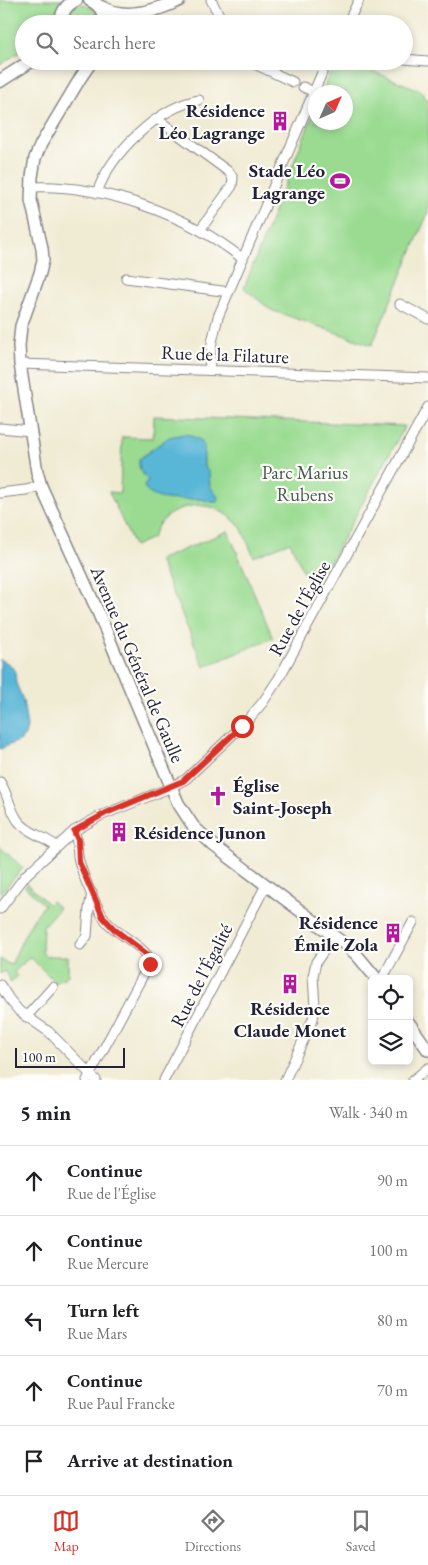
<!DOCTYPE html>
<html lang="en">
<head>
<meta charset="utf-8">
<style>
	:root { --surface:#fff; --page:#f6f6f6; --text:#202124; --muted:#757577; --line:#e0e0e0; --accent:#d93025 }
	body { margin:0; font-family:"EB Garamond",serif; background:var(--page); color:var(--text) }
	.controls { position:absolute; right:15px; bottom:15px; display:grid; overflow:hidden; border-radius:8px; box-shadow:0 2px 8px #0003 }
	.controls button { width:45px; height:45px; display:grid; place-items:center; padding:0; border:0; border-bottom:1px solid var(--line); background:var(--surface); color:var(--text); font:25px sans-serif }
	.compass { position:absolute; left:308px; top:85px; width:45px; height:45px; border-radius:50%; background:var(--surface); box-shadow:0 2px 8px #0003; rotate:45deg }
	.scale { position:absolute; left:15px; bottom:12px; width:110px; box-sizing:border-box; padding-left:5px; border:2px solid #22223b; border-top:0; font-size:14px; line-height:18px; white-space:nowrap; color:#22223b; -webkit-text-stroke:4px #fdfcf7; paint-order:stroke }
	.stop { position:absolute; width:15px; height:15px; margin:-11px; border:4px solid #d93025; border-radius:50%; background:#fff }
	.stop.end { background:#d93025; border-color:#fff; box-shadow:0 1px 5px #0008 }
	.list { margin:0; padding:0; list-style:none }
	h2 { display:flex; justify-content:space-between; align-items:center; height:65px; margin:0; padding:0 20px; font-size:21px }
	h2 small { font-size:16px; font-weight:400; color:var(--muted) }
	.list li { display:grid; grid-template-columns:32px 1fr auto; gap:15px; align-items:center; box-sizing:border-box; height:70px; padding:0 20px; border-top:1px solid var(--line) }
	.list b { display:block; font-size:19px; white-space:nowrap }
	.list p { margin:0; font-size:16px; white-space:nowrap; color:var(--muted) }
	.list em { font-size:16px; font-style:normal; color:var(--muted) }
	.icon { flex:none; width:28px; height:28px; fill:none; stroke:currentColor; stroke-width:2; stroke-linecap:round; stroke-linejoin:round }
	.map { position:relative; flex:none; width:428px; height:1080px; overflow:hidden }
	.search { position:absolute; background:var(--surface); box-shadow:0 2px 8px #0003; left:15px; right:15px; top:15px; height:55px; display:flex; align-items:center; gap:12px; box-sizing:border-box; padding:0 18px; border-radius:28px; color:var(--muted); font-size:19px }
	.sheet { height:415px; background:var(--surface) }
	nav { display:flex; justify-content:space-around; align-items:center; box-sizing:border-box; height:70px; border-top:1px solid var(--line); background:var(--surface); font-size:14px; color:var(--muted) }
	nav a { display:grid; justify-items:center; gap:2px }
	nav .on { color:var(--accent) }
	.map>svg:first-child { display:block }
</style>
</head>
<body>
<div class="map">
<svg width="428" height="1080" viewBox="0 0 428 1080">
	<rect width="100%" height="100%" fill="#fdfcf7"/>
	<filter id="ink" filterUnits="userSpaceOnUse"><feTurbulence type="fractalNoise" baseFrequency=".02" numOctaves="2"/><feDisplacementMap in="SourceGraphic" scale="10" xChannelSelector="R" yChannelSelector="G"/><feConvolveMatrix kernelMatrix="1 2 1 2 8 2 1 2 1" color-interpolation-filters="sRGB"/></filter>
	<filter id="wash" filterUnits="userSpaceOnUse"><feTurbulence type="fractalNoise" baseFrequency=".0096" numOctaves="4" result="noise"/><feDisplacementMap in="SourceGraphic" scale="20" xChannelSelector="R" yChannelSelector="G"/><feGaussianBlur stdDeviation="1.12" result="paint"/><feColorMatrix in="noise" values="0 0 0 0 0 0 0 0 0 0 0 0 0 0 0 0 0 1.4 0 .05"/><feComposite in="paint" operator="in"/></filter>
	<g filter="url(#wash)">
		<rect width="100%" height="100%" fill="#f0ebd3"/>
		<path fill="#9adb91" stroke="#5e7e66" d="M 0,0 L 64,0 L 57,9 L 52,24 L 24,24 L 24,49 L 0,65 Z
			M 81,4 C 93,5 98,12 99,24 L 67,24 C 68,14 71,7 81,4 Z
			M 335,61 L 367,69 L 422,91 L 425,98 L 428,99 L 428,213 L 372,345 L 271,310 L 244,288 L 315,109 L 316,122 L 346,122 L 346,92 L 322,92 Z
			M 154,416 L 405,426 L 313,593 L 290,542 L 254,557 L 241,527 L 228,515 L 212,507 L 197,505 L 182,508 L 170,514 L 159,524 L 152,538 L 134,546 L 109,492 L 120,493 L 122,437 L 153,438 Z
			M 228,531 L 273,638 L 204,667 L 159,560 Z
			M 0,847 L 23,868 L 0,894 Z
			M 27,884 L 48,904 L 51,901 L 59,908 L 43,926 L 42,952 L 46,956 L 68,956 L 68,975 L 63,979 L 61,978 L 56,983 L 30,957 L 14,972 L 17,977 L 11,983 L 5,971 L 0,974 L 0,959 L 11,965 C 20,944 29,923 44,905 L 25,887 Z"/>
		<path fill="#59b6d7" stroke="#3e6c89" d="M 184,434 L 190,435 L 202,441 L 204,446 L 204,466 L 209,473 L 210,486 L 218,497 L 217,502 C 210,503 205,499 198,499 C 183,499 151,504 144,486 L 148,480 C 141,473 138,469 139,459 L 169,437 Z
			M 0,659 L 9,664 L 15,671 L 16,683 L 23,700 L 27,727 L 25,735 L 21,740 L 0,749 Z"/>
	</g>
	<g filter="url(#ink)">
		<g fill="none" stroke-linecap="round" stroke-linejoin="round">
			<defs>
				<path id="minor" d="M 211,0 L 224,24
					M 347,24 L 359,0
					M 404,59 L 428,61
					M 248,61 L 293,82
					M 303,87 L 314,92
					M 157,119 L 229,172 L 233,178 L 232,186 L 200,230
					M 31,187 C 102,184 187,214 243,259
					M 97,193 C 110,154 158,107 199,100
					M 126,278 L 229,292
					M 400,304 L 428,319
					M 20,364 L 428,378
					M 209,370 L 212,342 L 218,317 L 327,61
					M 0,428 L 31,431
					M 0,493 L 26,490 L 41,486
					M 0,782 C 8,794 10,811 19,822 C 29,834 44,836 56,846
					M 74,831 C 79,841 76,850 79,861 C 83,876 97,910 107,922 C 117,934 145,947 150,960 L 148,966 L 87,1080
					M 0,909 L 26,875 L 74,831 L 100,816 L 167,789 L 186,779 L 247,721 L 263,702 L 279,678 L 428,407
					M 80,945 L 87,936 L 89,909 L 92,893
					M 382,979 L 413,922
					M 0,985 L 9,999 L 19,1011 L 49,1032 L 96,1080
					M 26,1017 L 53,987
					M 164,1080 L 266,885
					M 285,1080 L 313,1019 L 315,1006 L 313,976 L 316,962 L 334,936
					M 413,1080 L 428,1068"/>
				<path id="tertiary" d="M 92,61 L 81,77 L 41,144 L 35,158 L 32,177 L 31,200 L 42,248 L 43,260 L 40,273 L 21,326 L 19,346 L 20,364 L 37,472 L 41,486 L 98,612 L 178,803 L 193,826 L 213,845 L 343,943 L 356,954 L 377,979
					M 409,1023 L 428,1050"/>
				<path id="secondary" d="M 90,0 C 100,5 105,12 105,24
					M 101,7 C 125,21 156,11 179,0
					M 61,24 C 61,12 66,5 76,0
					M 117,24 L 139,19
					M 0,81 L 31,61"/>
			</defs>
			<use href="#minor" stroke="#898687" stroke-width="11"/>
			<use href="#tertiary" stroke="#898687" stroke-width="14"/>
			<use href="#secondary" stroke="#898687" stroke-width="15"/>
			<use href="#minor" stroke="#fff" stroke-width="9"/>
			<use href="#tertiary" stroke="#fff" stroke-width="11"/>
			<use href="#secondary" stroke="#fff" stroke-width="12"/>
		</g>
	</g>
	<g fill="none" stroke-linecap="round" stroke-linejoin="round" filter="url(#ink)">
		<path stroke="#d93025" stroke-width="6" d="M 150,964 L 148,955 L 115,930 L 103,917 L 79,862 L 78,840 L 74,831 L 106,813 L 183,781 L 242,726"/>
	</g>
	<defs>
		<symbol id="building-bare" viewBox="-9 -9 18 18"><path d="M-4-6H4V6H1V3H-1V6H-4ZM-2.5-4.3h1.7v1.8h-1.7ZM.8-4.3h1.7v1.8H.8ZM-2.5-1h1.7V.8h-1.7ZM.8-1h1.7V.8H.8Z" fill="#b5179e" stroke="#fdfcf7" stroke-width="2.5" paint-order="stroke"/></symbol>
		<symbol id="stadium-bare" viewBox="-9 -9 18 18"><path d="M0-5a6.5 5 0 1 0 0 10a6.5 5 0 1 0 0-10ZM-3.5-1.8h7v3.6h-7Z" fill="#b5179e" stroke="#fdfcf7" stroke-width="2.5" paint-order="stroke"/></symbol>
		<symbol id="church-bare" viewBox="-9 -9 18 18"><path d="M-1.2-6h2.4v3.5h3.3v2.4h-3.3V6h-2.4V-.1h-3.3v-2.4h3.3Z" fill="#b5179e" stroke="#fdfcf7" stroke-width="2.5" paint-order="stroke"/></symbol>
	</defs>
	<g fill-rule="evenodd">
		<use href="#building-bare" x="266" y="107" width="28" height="28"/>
		<use href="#stadium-bare" x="326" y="167" width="28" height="28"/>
		<use href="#church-bare" x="204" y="782" width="28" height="28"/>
		<use href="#building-bare" x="105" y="818" width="28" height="28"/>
		<use href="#building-bare" x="379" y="919" width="28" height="28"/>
		<use href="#building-bare" x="276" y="970" width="28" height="28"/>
	</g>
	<g text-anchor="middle" stroke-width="4.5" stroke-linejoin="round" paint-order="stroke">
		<g font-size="19" font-weight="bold" fill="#22223b" stroke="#fdfcf7" text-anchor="end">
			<text x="265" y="117">Résidence<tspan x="265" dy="22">Léo Lagrange</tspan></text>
			<text x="325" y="177">Stade Léo<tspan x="325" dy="22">Lagrange</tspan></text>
			<text x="233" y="792" text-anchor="start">Église<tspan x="233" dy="22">Saint-Joseph</tspan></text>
			<text x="134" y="839" text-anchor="start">Résidence Junon</text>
			<text x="378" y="929">Résidence<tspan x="378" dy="22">Émile Zola</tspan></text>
			<text x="290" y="1015" text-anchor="middle">Résidence<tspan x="290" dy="22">Claude Monet</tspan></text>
		</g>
		<g font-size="19" fill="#22223b" stroke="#fdfcf7">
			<text transform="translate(225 354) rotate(2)" y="7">Rue de la Filature</text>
			<text transform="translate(299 608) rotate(-61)" y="7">Rue de l'Église</text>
			<text transform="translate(138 664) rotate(67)" y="7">Avenue du Général de Gaulle</text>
			<text transform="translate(201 975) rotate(-63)" y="7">Rue de l'Égalité</text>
		</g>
		<g font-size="19" fill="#465a55" stroke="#fdfcf7">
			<text x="305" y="479">Parc Marius<tspan x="305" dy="22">Rubens</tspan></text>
		</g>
	</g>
</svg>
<div class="controls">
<button><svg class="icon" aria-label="locate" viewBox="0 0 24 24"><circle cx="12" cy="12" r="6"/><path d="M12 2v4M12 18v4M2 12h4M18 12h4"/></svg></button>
<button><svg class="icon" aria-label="layers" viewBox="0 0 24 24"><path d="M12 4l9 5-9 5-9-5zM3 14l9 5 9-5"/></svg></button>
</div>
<svg class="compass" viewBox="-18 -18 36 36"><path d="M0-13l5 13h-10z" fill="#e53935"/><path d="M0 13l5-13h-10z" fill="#757577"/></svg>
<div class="scale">100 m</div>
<div class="stop" style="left:242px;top:726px"></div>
<div class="stop end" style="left:150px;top:964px"></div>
<div class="search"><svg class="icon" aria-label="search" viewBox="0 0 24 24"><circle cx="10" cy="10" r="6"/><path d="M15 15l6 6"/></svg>Search here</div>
</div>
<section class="sheet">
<h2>5 min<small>Walk · 340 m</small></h2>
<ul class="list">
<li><svg class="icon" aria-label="ahead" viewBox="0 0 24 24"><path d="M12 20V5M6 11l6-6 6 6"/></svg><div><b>Continue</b><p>Rue de l'Église</p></div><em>90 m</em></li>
<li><svg class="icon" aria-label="ahead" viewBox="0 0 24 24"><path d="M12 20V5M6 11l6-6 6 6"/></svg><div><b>Continue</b><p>Rue Mercure</p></div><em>100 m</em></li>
<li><svg class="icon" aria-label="left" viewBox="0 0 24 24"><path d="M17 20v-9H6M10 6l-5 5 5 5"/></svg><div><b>Turn left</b><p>Rue Mars</p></div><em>80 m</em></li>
<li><svg class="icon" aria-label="ahead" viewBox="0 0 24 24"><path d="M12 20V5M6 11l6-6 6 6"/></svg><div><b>Continue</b><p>Rue Paul Francke</p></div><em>70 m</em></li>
<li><svg class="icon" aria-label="arrive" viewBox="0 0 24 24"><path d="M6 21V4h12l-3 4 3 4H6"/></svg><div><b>Arrive at destination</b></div></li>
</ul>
</section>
<nav>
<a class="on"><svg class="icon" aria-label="map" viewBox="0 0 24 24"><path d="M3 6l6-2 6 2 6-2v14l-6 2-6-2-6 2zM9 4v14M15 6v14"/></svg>Map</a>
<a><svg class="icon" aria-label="directions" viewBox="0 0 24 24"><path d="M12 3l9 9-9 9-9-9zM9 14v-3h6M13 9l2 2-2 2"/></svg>Directions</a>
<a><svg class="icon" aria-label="saved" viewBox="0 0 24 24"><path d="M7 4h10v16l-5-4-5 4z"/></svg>Saved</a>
</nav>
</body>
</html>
